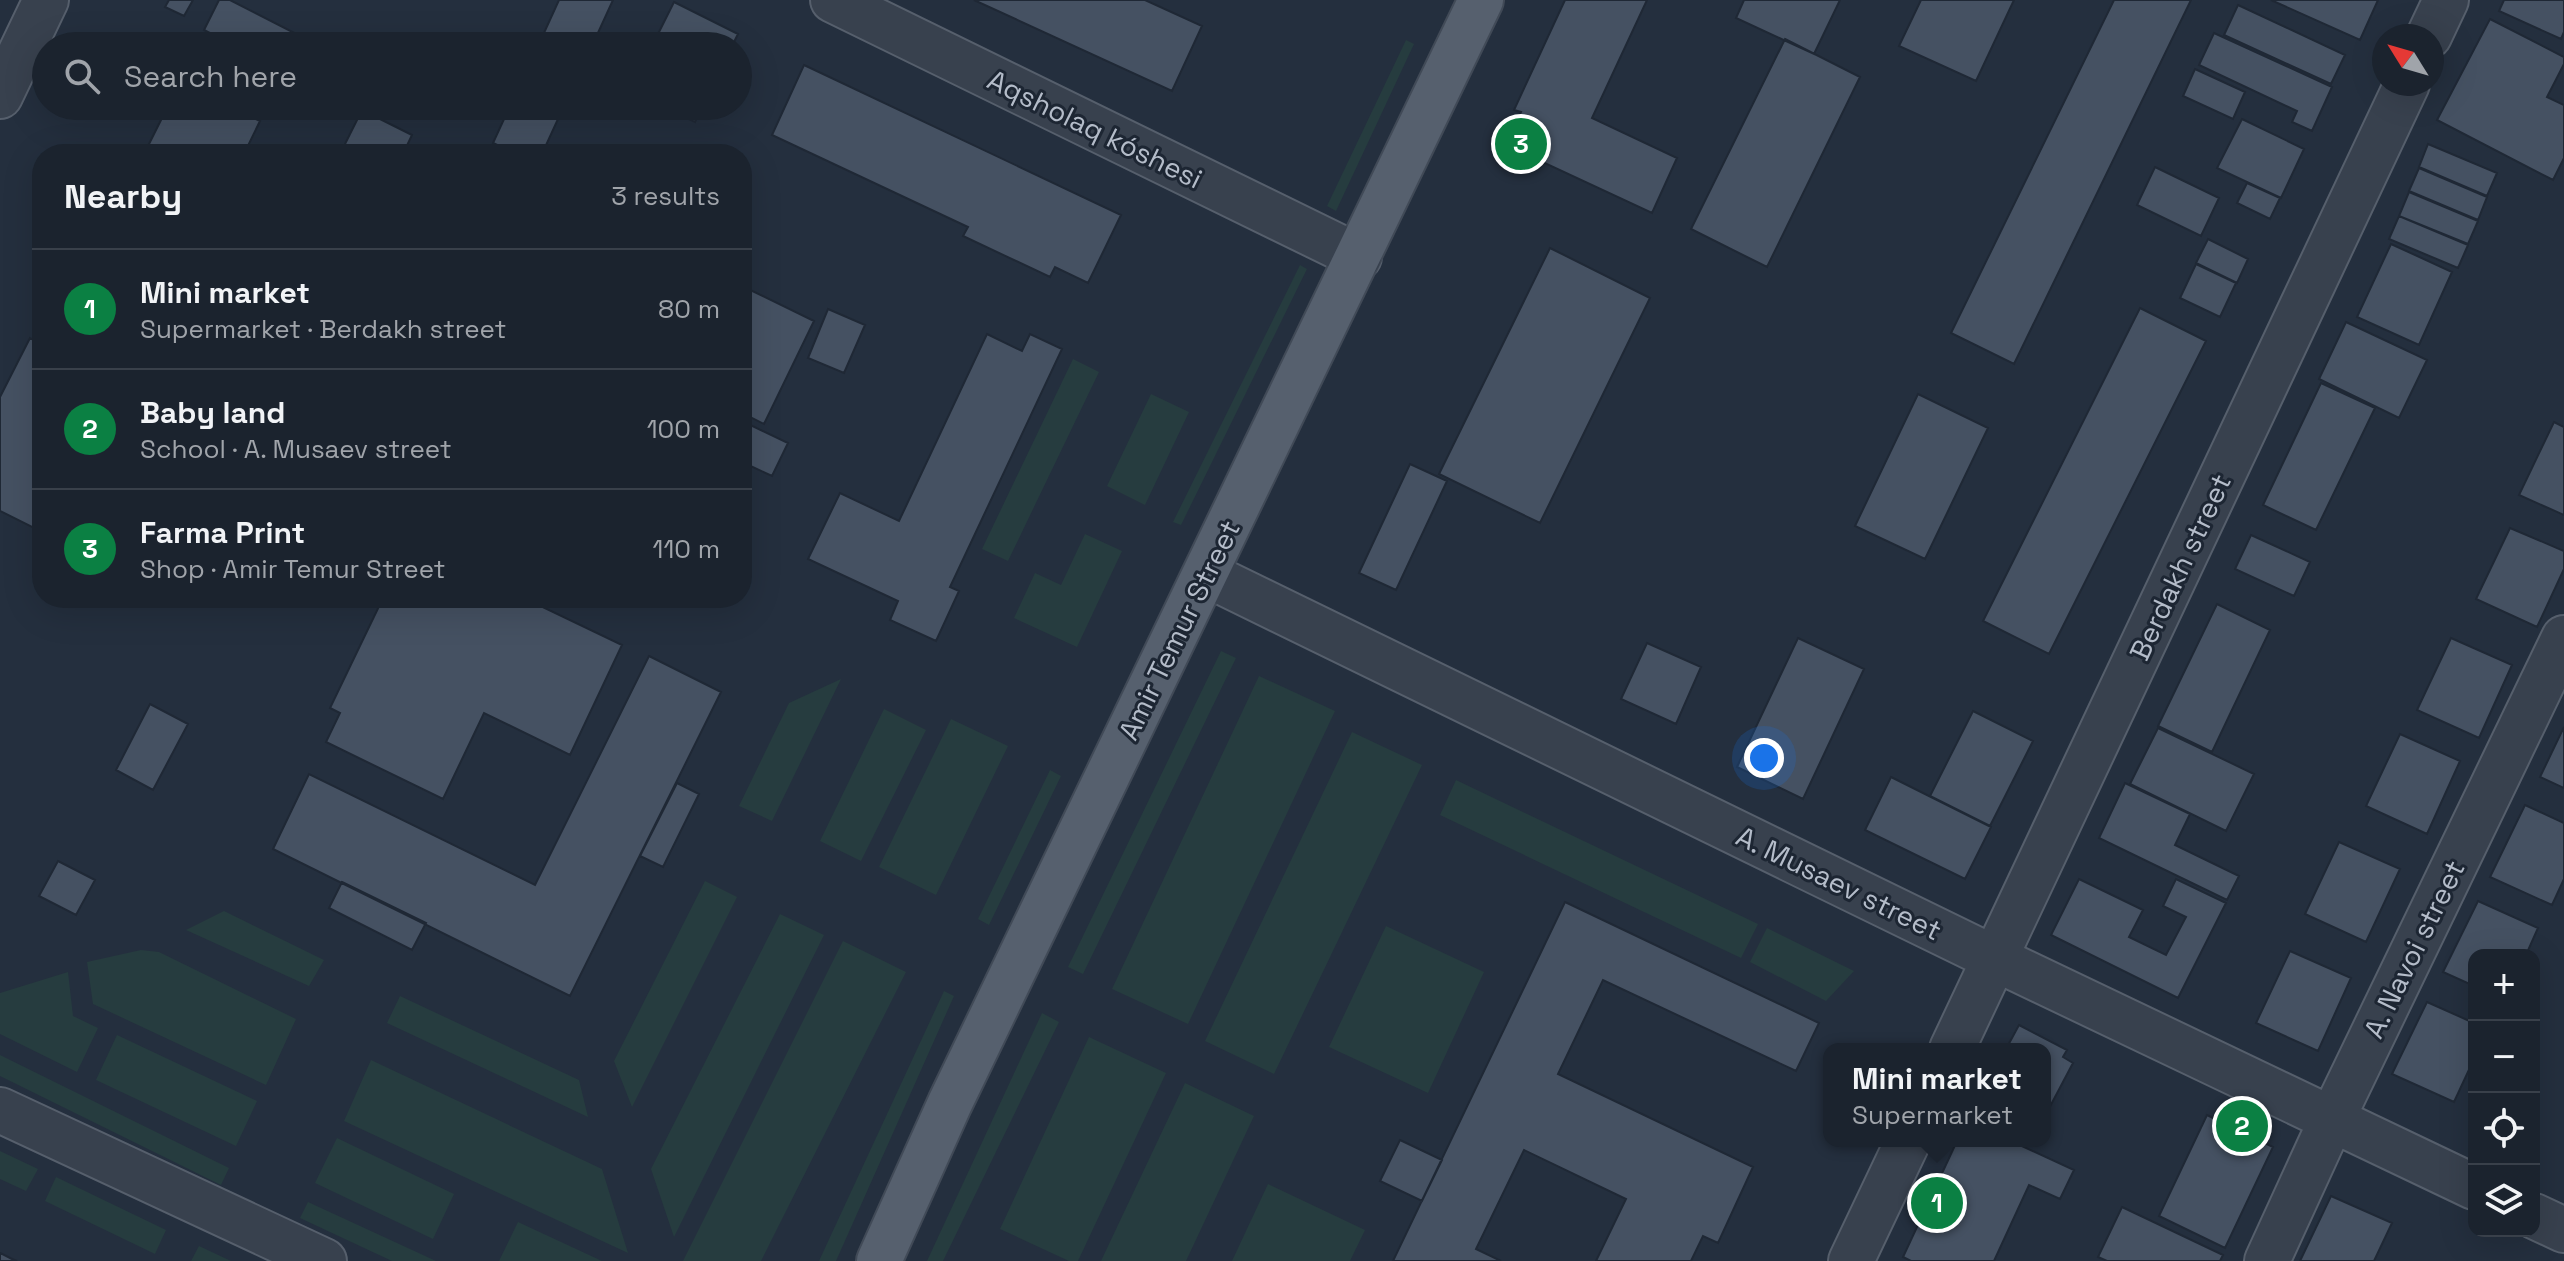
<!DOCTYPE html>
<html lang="en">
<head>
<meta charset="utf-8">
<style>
	:root { --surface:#1b232e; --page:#282f3a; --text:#f1f3f6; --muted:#a0a4aa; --line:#39404a; --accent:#0b8043 }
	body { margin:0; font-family:"Space Grotesk",sans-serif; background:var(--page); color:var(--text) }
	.controls { position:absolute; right:24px; bottom:24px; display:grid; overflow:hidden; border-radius:16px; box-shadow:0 8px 32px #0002 }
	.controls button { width:72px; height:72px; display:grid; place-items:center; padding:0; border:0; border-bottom:2px solid var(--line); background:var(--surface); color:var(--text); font:40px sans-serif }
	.compass { position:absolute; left:2372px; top:24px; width:72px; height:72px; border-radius:50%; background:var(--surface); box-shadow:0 8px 32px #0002; rotate:307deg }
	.you { position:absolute; left:1764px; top:758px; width:28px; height:28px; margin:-20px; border:6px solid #fff; border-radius:50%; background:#1a73e8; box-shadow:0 0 0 12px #1a73e833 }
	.badge { display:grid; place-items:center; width:52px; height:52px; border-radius:50%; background:var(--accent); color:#fff; font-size:26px; font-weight:700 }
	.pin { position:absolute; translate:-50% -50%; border:4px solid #fff; box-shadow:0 2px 8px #0006 }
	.popup { position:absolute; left:1823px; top:1043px; width:228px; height:104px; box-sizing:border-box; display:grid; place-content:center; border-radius:16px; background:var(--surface); filter:drop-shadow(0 2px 6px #0005); font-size:26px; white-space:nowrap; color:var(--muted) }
	.popup b { font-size:30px; color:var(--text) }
	.popup::after { content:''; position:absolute; left:50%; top:100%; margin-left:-16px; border:16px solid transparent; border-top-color:var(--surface) }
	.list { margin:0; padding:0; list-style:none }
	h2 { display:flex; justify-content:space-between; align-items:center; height:104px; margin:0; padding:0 32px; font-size:34px }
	h2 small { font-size:26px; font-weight:400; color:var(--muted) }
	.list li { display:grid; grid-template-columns:52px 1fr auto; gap:24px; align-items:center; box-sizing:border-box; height:120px; padding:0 32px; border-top:2px solid var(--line) }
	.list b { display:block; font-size:30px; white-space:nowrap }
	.list p { margin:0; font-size:26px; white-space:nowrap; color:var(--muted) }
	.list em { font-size:26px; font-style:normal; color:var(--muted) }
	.icon { flex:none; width:44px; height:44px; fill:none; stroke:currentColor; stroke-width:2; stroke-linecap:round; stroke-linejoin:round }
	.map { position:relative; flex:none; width:2564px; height:1261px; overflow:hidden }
	.search { position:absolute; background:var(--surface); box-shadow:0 8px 32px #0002; left:32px; top:32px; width:720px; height:88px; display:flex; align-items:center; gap:20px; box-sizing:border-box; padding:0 28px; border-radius:44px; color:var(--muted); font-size:30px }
	.panel { position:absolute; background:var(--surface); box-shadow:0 8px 32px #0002; left:32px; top:144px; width:720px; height:464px; border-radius:32px }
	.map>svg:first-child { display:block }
</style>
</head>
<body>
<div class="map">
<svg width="2564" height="1261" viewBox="0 0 2564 1261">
	<rect width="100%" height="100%" fill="#242f3e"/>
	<path fill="#263c3f" d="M 1406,40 L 1414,44 L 1336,211 L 1327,206 Z
		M 1300,265 L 1307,269 L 1181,525 L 1173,522 Z
		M 1073,359 L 1099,372 L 1008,561 L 982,549 Z
		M 1151,394 L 1189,412 L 1145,505 L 1107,486 Z
		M 1085,534 L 1122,551 L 1077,647 L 1014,618 L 1035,573 L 1061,585 Z
		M 1221,651 L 1236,658 L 1083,974 L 1068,967 Z
		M 1259,676 L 1335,711 L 1188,1024 L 1112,989 Z
		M 841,679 L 772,821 L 739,806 L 789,703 Z
		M 884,709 L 926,730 L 861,861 L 820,841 Z
		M 951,719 L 1008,746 L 936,895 L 879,867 Z
		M 1352,732 L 1422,765 L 1274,1074 L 1205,1041 Z
		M 1050,770 L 1061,776 L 989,925 L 978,919 Z
		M 1456,780 L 1758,924 L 1741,958 L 1440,815 Z
		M 705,881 L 737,897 L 632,1107 L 614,1061 Z
		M 224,911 L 324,960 L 309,986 L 186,930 Z
		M 780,914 L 824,935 L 674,1237 L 651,1169 Z
		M 1386,926 L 1484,972 L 1428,1093 L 1329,1047 Z
		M 1767,928 L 1854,971 L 1826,1001 L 1750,962 Z
		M 843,941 L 906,972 L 761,1261 L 683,1261 Z
		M 141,950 L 159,952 L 296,1019 L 266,1085 L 93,1004 L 87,962 Z
		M 68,972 L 73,1016 L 98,1028 L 77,1072 L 0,1034 L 0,993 Z
		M 944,991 L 954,996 L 836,1261 L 819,1261 Z
		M 400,996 L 579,1080 L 588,1117 L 387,1023 Z
		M 1042,1013 L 1059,1022 L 943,1261 L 927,1261 Z
		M 117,1035 L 257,1101 L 236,1146 L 96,1080 Z
		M 1089,1037 L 1166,1073 L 1078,1261 L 1069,1261 L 1000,1229 Z
		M 0,1055 L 229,1168 L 221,1185 L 0,1076 Z
		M 371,1060 L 602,1169 L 628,1253 L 344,1121 Z
		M 1185,1083 L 1254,1116 L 1186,1261 L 1101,1261 Z
		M 337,1138 L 454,1194 L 433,1239 L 315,1183 Z
		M 0,1151 L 38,1169 L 26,1191 L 0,1179 Z
		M 56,1177 L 166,1230 L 155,1254 L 45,1201 Z
		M 1268,1184 L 1365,1230 L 1350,1261 L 1232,1261 Z
		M 308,1202 L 436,1261 L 392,1261 L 300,1218 Z
		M 518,1222 L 602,1261 L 499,1261 Z
		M 199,1246 L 231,1261 L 191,1261 Z"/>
	<path fill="#455162" stroke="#1f2835" stroke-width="2" d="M 169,0 L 193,0 L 184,16 L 165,7 Z
		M 219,0 L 230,0 L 316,44 L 235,46 L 204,30 Z
		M 559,0 L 613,0 L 592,46 L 538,46 Z
		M 974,0 L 1145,0 L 1202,26 L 1172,91 Z
		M 1565,0 L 1647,0 L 1592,118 L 1677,158 L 1652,213 L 1506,145 L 1521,112 L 1514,110 Z
		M 1744,0 L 1840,0 L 1814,54 L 1736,18 Z
		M 1921,0 L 2014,0 L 1976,81 L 1899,46 Z
		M 2114,0 L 2191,0 L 2014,364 L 1951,333 Z
		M 2271,0 L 2378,0 L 2360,40 Z
		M 2504,0 L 2564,0 L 2564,32 L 2561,39 L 2499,11 Z
		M 674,2 L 738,34 L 732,46 L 652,46 Z
		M 2238,5 L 2345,55 L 2331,84 L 2224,35 Z
		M 2490,19 L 2564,57 L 2564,64 L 2547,97 L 2564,105 L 2564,158 L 2553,180 L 2437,120 Z
		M 2214,33 L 2332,87 L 2312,131 L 2292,122 L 2297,111 L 2199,65 Z
		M 1785,39 L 1860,77 L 1767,267 L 1691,229 Z
		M 804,65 L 1121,215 L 1088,283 L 1055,267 L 1050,277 L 963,236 L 968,227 L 772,135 Z
		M 2195,69 L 2245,92 L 2233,119 L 2183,96 Z
		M 168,106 L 229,106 L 260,121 L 244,154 L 144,154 Z
		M 510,106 L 564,106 L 542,154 L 517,154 L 493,143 Z
		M 661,106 L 703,106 L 695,122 Z
		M 362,110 L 412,135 L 403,154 L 340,154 Z
		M 2242,119 L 2304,149 L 2281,198 L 2217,168 Z
		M 2428,144 L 2497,173 L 2487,196 L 2419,167 Z
		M 2155,167 L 2219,198 L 2201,236 L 2137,205 Z
		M 2419,168 L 2487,197 L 2478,220 L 2409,191 Z
		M 2247,183 L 2280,198 L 2270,219 L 2237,203 Z
		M 2409,192 L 2478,221 L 2468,244 L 2399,216 Z
		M 2399,216 L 2468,245 L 2458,268 L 2389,239 Z
		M 2208,239 L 2248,259 L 2237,283 L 2196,263 Z
		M 2391,244 L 2452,272 L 2419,345 L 2357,317 Z
		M 1550,248 L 1650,298 L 1540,523 L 1439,474 Z
		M 2196,264 L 2236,283 L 2220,317 L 2180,298 Z
		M 742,286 L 814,321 L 764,424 L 742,413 Z
		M 2140,308 L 2206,341 L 2049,654 L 1983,621 Z
		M 828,309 L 865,325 L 844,373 L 808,358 Z
		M 2346,322 L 2427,360 L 2399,418 L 2319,379 Z
		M 987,334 L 1022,351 L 1030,334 L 1062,349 L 950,587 L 959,591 L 936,641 L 890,620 L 898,601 L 808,559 L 840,493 L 899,521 Z
		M 30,338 L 42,345 L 42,532 L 0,511 L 0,397 Z
		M 2321,383 L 2375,408 L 2316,530 L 2263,505 Z
		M 1918,394 L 1988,428 L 1925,559 L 1855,526 Z
		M 742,421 L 788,443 L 772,476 L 742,462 Z
		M 2554,422 L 2564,427 L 2564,515 L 2519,495 Z
		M 1410,464 L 1447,481 L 1396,590 L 1359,573 Z
		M 2510,528 L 2564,551 L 2564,569 L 2537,627 L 2476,599 Z
		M 2251,535 L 2310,562 L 2294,596 L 2235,569 Z
		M 383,598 L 524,598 L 622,645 L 570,755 L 484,713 L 443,799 L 326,742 L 340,713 L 330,708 Z
		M 2217,604 L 2270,630 L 2212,752 L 2158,726 Z
		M 1798,638 L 1864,669 L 1803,799 L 1737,767 Z
		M 2451,638 L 2512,665 L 2479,738 L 2417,710 Z
		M 1647,643 L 1701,667 L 1676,724 L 1621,699 Z
		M 649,656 L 721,692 L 570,996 L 273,849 L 309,774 L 535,885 Z
		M 150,704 L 188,724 L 153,790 L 116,770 Z
		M 1973,711 L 2033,741 L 1990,826 L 1930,796 Z
		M 2564,727 L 2564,788 L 2540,777 Z
		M 2158,728 L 2254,774 L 2226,831 L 2130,784 Z
		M 2400,734 L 2460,761 L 2427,834 L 2366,806 Z
		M 1891,777 L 1991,827 L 1965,879 L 1865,830 Z
		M 677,783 L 699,794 L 663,867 L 640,856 Z
		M 2125,783 L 2190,814 L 2175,845 L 2239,876 L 2227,900 L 2099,838 Z
		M 2525,805 L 2564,823 L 2564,879 L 2552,905 L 2490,877 Z
		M 2339,842 L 2400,869 L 2366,942 L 2305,914 Z
		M 58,861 L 95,880 L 76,915 L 39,896 Z
		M 2079,879 L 2143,910 L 2129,937 L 2166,955 L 2186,917 L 2163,906 L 2176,879 L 2226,903 L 2178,998 L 2051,935 Z
		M 342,882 L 426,923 L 412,950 L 329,908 Z
		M 2478,901 L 2538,928 L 2526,955 L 2474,955 L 2474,986 L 2443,972 Z
		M 1565,902 L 1819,1023 L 1796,1071 L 1603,980 L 1558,1074 L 1753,1167 L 1718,1243 L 1703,1236 L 1691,1261 L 1596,1261 L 1626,1199 L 1524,1150 L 1476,1249 L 1501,1261 L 1393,1261 Z
		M 2290,951 L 2351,978 L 2318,1051 L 2256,1023 Z
		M 2427,1002 L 2474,1023 L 2474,1059 L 2454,1102 L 2392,1074 Z
		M 2019,1025 L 2067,1050 L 2063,1057 L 2073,1063 L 2045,1116 L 2045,1049 L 2006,1049 Z
		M 2207,1115 L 2273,1147 L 2225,1248 L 2159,1216 Z
		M 1400,1140 L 1442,1160 L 1422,1201 L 1380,1181 Z
		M 1957,1141 L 2011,1141 L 2074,1170 L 2060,1199 L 2029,1185 L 1994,1261 L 1911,1261 L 1903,1257 Z
		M 2331,1196 L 2392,1223 L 2374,1261 L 2300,1261 Z
		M 2122,1207 L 2223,1255 L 2220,1261 L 2107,1261 L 2098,1257 Z
		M 0,1253 L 12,1259 L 17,1261 L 0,1261 Z"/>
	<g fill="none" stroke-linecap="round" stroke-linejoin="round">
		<defs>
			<path id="minor" d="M 833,0 L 1359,257
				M 2429,36 L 2446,0
				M 0,96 L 46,0
				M 1206,574 L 1973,948 L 2474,1187
				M 1952,1049 L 2407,84
				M 0,1110 L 324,1261
				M 2534,1216 L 2564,1230
				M 1851,1261 L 1908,1141
				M 2267,1261 L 2332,1119 L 2564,638"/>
			<path id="major" d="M 879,1261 L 950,1103 L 1481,0"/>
		</defs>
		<use href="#minor" stroke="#565f6c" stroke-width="48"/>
		<use href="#major" stroke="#414a57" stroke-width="48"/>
		<use href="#minor" stroke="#38414e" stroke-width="44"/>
		<use href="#major" stroke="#56606e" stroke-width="44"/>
	</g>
	<g text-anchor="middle" stroke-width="6" stroke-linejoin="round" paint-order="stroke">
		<g font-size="28" fill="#b4bcc9" stroke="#1d2633">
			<text transform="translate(1095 129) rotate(26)" y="10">Aqsholaq kóshesi</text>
			<text transform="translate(2180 567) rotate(-65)" y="10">Berdakh street</text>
			<text transform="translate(1179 630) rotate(-64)" y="10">Amir Temur Street</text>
			<text transform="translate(1839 883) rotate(26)" y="10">A. Musaev street</text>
			<text transform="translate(2414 949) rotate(-64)" y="10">A. Navoi street</text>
		</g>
	</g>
</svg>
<div class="controls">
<button>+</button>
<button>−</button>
<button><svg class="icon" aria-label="locate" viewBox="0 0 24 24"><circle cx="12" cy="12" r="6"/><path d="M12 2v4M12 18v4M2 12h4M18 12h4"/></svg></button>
<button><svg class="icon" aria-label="layers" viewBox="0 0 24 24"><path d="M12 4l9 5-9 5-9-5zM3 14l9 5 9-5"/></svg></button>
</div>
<svg class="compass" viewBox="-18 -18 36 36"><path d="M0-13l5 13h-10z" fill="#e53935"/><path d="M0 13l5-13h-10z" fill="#a0a4aa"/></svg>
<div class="you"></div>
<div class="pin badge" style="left:1937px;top:1203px">1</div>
<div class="popup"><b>Mini market</b>Supermarket</div>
<div class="pin badge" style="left:2242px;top:1126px">2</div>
<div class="pin badge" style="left:1521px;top:144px">3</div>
<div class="search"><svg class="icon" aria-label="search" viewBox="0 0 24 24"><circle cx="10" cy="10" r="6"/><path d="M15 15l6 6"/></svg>Search here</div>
<section class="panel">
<h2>Nearby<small>3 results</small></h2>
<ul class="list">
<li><span class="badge">1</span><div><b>Mini market</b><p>Supermarket · Berdakh street</p></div><em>80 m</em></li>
<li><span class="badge">2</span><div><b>Baby land</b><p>School · A. Musaev street</p></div><em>100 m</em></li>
<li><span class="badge">3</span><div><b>Farma Print</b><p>Shop · Amir Temur Street</p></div><em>110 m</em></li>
</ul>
</section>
</div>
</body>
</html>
